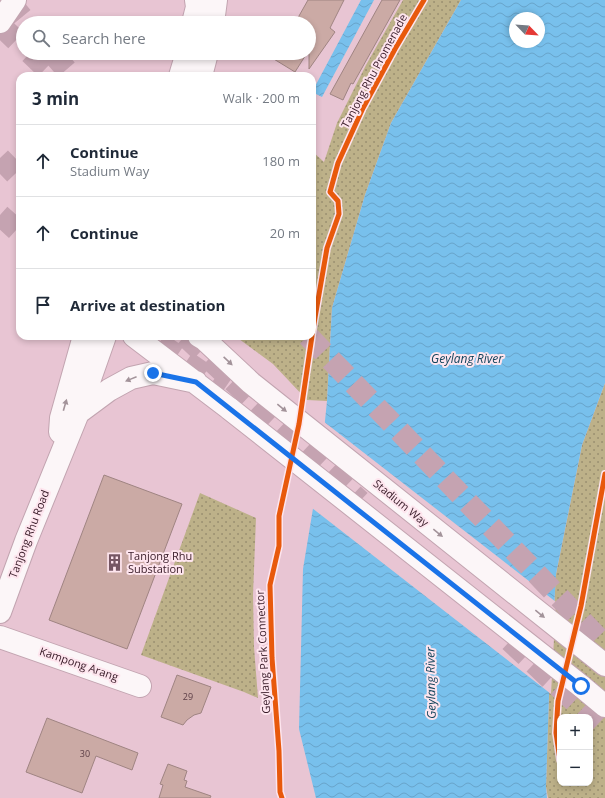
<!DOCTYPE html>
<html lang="en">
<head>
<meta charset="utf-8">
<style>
	:root { --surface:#fff; --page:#f6f6f7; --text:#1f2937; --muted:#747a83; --line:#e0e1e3 }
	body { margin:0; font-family:"Open Sans",sans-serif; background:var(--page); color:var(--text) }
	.controls { position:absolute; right:12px; bottom:12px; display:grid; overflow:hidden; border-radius:8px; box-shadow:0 2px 6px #0003 }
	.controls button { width:36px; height:36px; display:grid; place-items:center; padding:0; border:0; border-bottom:1px solid var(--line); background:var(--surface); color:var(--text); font:20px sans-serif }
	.compass { position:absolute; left:509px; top:12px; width:36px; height:36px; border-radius:50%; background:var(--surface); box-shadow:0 2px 6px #0003; rotate:115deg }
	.stop { position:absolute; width:12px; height:12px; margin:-9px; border:3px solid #1a73e8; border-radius:50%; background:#fff }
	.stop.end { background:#1a73e8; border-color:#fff; box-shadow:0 1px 4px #0008 }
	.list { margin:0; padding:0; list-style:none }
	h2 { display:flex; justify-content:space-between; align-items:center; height:52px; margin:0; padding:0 16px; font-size:17px }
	h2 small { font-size:13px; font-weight:400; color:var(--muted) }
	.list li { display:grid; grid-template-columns:26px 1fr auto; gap:12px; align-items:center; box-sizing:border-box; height:72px; padding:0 16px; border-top:1px solid var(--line) }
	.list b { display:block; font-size:15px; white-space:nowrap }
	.list p { margin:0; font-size:13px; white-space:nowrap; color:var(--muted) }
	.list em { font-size:13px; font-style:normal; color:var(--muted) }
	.icon { flex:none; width:22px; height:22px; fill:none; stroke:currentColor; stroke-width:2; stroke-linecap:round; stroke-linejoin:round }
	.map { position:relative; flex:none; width:605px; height:798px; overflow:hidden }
	.search { position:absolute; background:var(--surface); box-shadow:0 2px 6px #0003; left:16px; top:16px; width:300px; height:44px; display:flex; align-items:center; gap:10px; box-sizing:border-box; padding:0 14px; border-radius:22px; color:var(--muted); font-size:15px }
	.panel { position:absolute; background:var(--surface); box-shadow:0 2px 6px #0003; left:16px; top:72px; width:300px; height:268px; border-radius:12px }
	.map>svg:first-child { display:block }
</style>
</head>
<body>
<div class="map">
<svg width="605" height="798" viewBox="0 0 605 798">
	<defs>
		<pattern id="grass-dots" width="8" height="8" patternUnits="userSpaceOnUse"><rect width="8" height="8" fill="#bdb189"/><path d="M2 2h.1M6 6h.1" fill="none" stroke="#9a8f70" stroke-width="1.8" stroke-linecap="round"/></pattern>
		<pattern id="water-waves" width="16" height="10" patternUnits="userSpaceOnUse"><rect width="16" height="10" fill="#78c0ec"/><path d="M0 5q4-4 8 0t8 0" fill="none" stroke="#68a4ca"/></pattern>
	</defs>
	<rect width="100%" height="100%" fill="#e8c5d3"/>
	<path fill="url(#grass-dots)" fill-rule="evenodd" d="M 403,0 L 461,0 L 391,123 L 365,195 L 332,308 L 327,401 L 307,400 L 273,364 L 239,339 L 236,336 L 312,336 L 312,151 L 324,162 L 337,123 L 366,65 Z
		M 605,383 L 605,798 L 548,798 L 546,787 L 549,696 L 556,574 L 582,445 ZM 560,717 L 590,717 L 590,783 L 560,783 Z
		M 200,493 L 256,518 L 253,595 L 254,647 L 258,698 L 244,692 L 141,655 Z"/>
	<path fill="url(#water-waves)" fill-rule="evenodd" d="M 361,0 L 374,0 L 322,97 L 312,92 Z
		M 461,0 L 605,0 L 605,383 L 582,445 L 556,574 L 549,696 L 546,787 L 547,798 L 316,798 L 299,729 L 303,569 L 321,460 L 327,401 L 332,308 L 365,195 L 391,123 ZM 515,18 L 539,18 L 539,42 L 515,42 Z"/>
	<path fill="#e8c5d3" d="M 323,421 L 556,602 L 551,694 L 312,508 L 319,460 Z"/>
	<path fill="#cbaaa5" stroke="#9f8482" d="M 308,0 L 344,0 L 330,28 L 335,32 L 309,69 L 309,23 L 295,23 Z
		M 382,0 L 400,0 L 353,84 L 351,83 L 343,100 L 330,94 Z
		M 264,53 L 307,53 L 295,72 Z
		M 104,475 L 182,504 L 127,649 L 49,620 Z
		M 177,675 L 211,687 L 201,713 L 194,715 L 187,720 L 183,725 L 161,717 Z
		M 47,718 L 138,753 L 132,770 L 96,756 L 82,793 L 26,772 Z
		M 168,764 L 187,771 L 184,780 L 187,781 L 185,787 L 211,796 L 210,798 L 159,798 L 163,785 L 160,784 Z"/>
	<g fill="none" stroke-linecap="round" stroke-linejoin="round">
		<path stroke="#c5a3b1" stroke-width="22" stroke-dasharray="22 11" stroke-linecap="butt" d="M 8,0 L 27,23
			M 0,25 L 23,47
			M 30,53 L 54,76
			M 52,53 L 72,76
			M 0,158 L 20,179
			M 0,215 L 20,233
			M 185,336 L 360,501
			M 308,336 L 605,645
			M 159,343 L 225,388
			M 510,641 L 605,730"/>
		<defs>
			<path id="minor" d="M 0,22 L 15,0
				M 193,23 L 197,7 L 196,0
				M 213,23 L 216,0
				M 180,76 L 187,53
				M 201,76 L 207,53
				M 134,336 L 230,409
				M 199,336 L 204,339 L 251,383 L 605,665
				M 78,413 L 109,390 L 131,378 L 153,373 L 196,382
				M 60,432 L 61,418 L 84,336
				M 0,612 L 26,541 L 78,413 L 105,336
				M 0,637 L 140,686
				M 581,686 L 605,706"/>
		</defs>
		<use href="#minor" stroke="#c2a4b0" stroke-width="24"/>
		<use href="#minor" stroke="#fcf6f8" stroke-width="22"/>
		<defs>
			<path id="minor-bridge" d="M 230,409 L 581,686"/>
		</defs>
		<use href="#minor-bridge" stroke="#c2a4b0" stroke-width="24" stroke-linecap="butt"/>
		<use href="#minor-bridge" stroke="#fcf6f8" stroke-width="22"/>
		<defs>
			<path id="cycleway" d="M 312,335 L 327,248 L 339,214 L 338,201 L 330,192 L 338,163 L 363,108 L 395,49 L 424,0
				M 560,760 L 556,733 L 558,701 L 581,606 L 605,474
				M 282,798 L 280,792 L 279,751 L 272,658 L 270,585 L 279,546 L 279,516 L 299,424 L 312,336"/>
		</defs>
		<use href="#cycleway" stroke="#fee5ee" stroke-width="8"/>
		<use href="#cycleway" stroke="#e8590c" stroke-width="5"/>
	</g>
	<defs><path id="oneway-solid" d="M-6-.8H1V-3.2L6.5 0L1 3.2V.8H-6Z"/></defs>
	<g fill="#a3939a">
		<use href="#oneway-solid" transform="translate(228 361) rotate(43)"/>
		<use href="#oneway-solid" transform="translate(131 379) rotate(158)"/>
		<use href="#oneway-solid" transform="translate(65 405) rotate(-74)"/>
		<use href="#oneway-solid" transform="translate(282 408) rotate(39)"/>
		<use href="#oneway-solid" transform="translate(438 533) rotate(39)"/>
		<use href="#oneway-solid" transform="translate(540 614) rotate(39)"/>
	</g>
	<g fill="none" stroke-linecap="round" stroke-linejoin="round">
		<path stroke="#1a73e8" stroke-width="5" d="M 153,373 L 196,382 L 581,686"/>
	</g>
	<defs>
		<symbol id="building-bare" viewBox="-9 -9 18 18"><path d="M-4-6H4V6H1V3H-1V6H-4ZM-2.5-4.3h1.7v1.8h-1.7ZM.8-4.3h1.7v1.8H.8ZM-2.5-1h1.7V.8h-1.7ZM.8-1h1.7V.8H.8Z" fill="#755663" stroke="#fee5ee" stroke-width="2.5" paint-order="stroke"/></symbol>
	</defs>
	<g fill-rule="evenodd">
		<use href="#building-bare" x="102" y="550" width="25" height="25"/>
	</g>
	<g text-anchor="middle" stroke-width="4" stroke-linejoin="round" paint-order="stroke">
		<g font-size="9" fill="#5c3e46">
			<text x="188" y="700">29</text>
			<text x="85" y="757">30</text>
		</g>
		<g font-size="11" fill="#371a27" stroke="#fee5ee">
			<text transform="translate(374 71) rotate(-62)" y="4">Tanjong Rhu Promenade</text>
			<text transform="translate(401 503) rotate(39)" y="4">Stadium Way</text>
			<text transform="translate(29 534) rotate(-69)" y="4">Tanjong Rhu Road</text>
			<text transform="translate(263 652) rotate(-93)" y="4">Geylang Park Connector</text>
			<text transform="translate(79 664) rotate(19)" y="4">Kampong Arang</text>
		</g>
		<g font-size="11" fill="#371a27" stroke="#fee5ee" text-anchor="start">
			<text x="128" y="560">Tanjong Rhu<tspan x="128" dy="13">Substation</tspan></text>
		</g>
		<g font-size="12" font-style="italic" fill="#13445b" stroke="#fee5ee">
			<text x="467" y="363">Geylang River</text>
			<text transform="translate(431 683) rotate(-91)" y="4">Geylang River</text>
		</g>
	</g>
</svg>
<div class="controls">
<button>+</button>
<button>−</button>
</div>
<svg class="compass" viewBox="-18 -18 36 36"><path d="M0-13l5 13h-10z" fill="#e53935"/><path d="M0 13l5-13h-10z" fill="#747a83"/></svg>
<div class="stop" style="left:581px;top:686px"></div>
<div class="stop end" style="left:153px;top:373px"></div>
<div class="search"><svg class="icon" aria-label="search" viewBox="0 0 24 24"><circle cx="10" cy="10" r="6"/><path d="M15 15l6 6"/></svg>Search here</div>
<section class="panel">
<h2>3 min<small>Walk · 200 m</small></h2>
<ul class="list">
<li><svg class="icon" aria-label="ahead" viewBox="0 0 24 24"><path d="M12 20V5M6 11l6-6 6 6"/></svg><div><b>Continue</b><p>Stadium Way</p></div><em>180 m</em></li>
<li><svg class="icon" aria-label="ahead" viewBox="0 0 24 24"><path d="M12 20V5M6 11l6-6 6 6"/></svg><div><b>Continue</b></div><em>20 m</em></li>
<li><svg class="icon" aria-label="arrive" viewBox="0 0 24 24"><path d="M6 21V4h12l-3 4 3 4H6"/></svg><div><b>Arrive at destination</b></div></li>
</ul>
</section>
</div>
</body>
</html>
